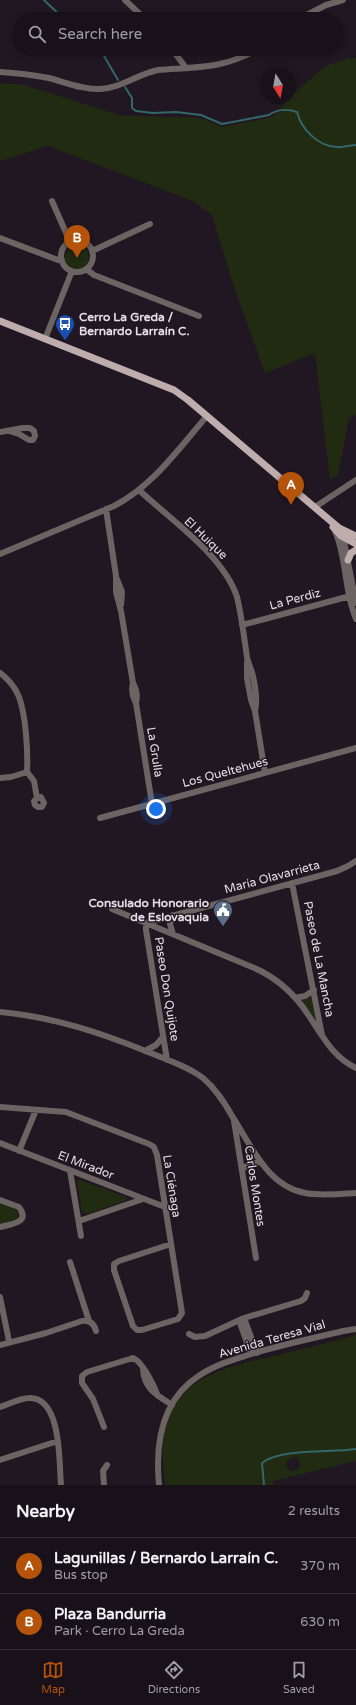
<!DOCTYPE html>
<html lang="en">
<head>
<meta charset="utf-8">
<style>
	:root { --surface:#19111a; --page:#261f27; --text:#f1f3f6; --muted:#9f9da2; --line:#373139; --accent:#b45309 }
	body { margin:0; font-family:"Varela Round",sans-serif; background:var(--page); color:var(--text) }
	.compass { position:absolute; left:260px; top:68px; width:36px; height:36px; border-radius:50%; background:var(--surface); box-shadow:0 2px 6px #0003; rotate:169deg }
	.you { position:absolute; left:156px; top:809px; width:14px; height:14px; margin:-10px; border:3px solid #fff; border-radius:50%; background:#1a73e8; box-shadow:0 0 0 6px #1a73e833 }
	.badge { display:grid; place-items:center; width:26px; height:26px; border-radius:50%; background:var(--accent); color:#fff; font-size:13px; font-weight:700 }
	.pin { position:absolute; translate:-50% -33px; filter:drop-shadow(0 1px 2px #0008) }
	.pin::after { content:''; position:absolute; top:21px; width:14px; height:12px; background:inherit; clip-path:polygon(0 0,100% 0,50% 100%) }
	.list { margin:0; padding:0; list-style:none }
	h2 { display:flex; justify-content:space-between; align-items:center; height:52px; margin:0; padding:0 16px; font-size:17px }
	h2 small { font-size:13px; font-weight:400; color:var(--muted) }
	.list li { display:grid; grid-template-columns:26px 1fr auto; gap:12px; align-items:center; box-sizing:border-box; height:56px; padding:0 16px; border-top:1px solid var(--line) }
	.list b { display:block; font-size:15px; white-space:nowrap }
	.list p { margin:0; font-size:13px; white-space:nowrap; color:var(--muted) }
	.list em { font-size:13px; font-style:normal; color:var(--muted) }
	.icon { flex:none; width:22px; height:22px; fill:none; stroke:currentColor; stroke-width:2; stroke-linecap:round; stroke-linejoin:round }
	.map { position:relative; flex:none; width:356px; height:1485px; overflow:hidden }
	.search { position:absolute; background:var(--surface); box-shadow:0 2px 6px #0003; left:12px; right:12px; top:12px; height:44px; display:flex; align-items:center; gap:10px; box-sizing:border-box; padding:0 14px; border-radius:22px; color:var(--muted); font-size:15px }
	.sheet { height:164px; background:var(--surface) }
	nav { display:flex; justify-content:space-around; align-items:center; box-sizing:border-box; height:56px; border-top:1px solid var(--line); background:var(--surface); font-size:11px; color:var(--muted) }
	nav a { display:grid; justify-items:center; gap:2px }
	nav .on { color:var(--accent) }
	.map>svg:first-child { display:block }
</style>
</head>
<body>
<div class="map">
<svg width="356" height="1485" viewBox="0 0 356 1485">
	<rect width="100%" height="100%" fill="#211722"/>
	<path fill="#212b12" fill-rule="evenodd" d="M 348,58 L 356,58 L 356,415 L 349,418 L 338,475 L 330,480 L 315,353 L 265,373 L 233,284 L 212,215 L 193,201 L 48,146 L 0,161 L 0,83 L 25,85 L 119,115 L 201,118 L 222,127 L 272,117 L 294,93 L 326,66 Z
		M65 257a12 12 0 1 1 24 0a12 12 0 1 1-24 0Z
		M 311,997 L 317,1020 L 316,1021 L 303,1002 L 303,1000 Z
		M 80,1180 L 126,1197 L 127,1200 L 87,1214 L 82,1211 L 77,1181 Z
		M 0,1203 C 8,1206 20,1208 18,1219 L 16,1221 L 0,1224 Z
		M 356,1335 L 356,1461 L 273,1481 L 274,1485 L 165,1485 C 164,1466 160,1446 165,1427 C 180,1373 235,1365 282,1354 C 307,1348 331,1342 356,1335 ZM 295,1457 L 299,1460 L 300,1466 L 297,1470 L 292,1471 L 287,1468 L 286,1463 L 289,1459 Z"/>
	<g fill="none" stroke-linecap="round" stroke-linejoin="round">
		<path stroke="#336769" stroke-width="2" d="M 44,0 L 64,19
			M 100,49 L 118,80
			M 125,87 L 132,98 L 132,108 L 136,111 L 153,113 L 176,112 L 201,115 L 222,124 L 269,115 C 277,109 288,109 297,112 C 301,129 319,147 337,147 C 343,148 350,145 356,145
			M 264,1485 L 262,1463 C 280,1448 331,1453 356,1449"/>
		<path stroke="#6c6363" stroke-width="6" d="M 125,0 L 145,19
			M 299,19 L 326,5 L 343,0
			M 172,49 L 186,68
			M 0,72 C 16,73 33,75 49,78 C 65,82 83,90 100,89 C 121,88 138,74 158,70 C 196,67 224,69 258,49
			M 52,201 L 70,242
			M 0,238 L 58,260 L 62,260
			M61 256a16 16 0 1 1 32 0a16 16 0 1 1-32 0Z
			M 92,251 L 150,224
			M 86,269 L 94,275 L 199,316
			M 45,339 L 72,271
			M 0,432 L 23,428 L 30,428 L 34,431 L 35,436 L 33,440 L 29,440 L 19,434 L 9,431
			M 139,490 C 171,520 224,556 237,597 C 242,617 244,638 247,657 C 248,662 250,667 252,672 C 255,684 258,699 255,711
			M 315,507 L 356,480
			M 106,509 L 116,576 L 116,592 L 121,611 L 133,683 C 137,690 138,695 136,703
			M 335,531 C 347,558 344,591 356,619
			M 343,536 L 356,603
			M 0,554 L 114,506 C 153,486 179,448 207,416
			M 117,579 L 122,592 L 121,605
			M 242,625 L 354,595
			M 247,662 L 247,678 L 251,700 L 255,711 L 265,773
			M 0,673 C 8,679 15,687 19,697 C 26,716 28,752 27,772 L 34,781 L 37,798 L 34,801 L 35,805 L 38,807 L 42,807 L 44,803 L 41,797 L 37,798
			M 133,683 C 131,691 132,696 136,703 L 152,804
			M 0,778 L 11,777 L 27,772
			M 100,818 L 356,748
			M 292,883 L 322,1035
			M 112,909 L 252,967 C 276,977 295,994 309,1016 C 323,1037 333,1057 356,1068
			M 173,915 L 170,924 L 173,934
			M 295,998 L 305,996 L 314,990
			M 0,1012 C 53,1017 99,1032 148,1052 C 167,1060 187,1066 203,1078 C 216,1089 224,1102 232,1116 C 251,1145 267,1186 305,1193 C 321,1196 339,1194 356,1193
			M 145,1051 L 156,1045 L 163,1037
			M 167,1060 L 146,930 L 146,923 L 337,871 L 348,866 L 356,861
			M 0,1107 L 66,1112 L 149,1144 L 154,1147 L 157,1155 L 182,1313 L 178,1319 L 142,1330 L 137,1330 L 133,1326 L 114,1270 L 114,1264 L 119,1261 L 171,1244
			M 234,1121 L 256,1258
			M 0,1143 L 165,1207
			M 19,1151 L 36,1110
			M 242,1169 L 250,1164 L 261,1162
			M 70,1171 L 81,1236
			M 0,1200 L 19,1207 C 31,1223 11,1224 0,1227
			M 79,1221 L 143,1199
			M 70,1262 L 89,1321
			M 0,1297 L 9,1341
			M 244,1318 L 257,1353
			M 239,1320 L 251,1354
			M 189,1334 L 195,1337 L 205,1336 L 244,1318 L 301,1301 L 305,1298 L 307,1293
			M 0,1345 L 46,1333 L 82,1321 C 89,1320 94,1323 96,1331
			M 143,1369 C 144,1389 157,1395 172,1405
			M 0,1407 C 9,1404 20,1398 30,1398 C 62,1398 59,1464 61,1485
			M 104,1427 L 93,1399 L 82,1383 L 82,1376 L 87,1372 L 133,1358 C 143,1362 154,1386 158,1396
			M 0,1460 L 58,1441
			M 104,1485 L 103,1471 L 107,1465
			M 159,1485 C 155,1443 162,1399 200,1375 C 215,1365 232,1360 248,1355 C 279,1345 311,1339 343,1331 L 356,1329"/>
		<path stroke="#bfacad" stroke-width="7" d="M 0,321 L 174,390 L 188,400 L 339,528 L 356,536
			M 333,527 L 341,536 L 356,544
			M 348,560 L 351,553 L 356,550"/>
	</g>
	<defs>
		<symbol id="bus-pin" viewBox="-11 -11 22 30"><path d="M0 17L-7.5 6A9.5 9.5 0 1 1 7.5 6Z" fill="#1a4fb4" stroke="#211722"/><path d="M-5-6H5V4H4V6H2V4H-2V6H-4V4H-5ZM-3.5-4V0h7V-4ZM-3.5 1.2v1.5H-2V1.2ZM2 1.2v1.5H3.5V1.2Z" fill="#fff"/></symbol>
		<symbol id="civic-pin" viewBox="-11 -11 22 30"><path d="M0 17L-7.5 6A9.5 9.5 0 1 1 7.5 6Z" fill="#5c6f8a" stroke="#211722"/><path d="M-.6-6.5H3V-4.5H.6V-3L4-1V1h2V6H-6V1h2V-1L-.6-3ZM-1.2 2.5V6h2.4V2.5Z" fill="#fff"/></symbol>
	</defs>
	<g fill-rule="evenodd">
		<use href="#bus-pin" x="54" y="313" width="22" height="30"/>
		<use href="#civic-pin" x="212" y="899" width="22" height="30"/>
	</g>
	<g text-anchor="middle" stroke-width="3" stroke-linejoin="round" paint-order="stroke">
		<g font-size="12" font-weight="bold" fill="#e5dde5" stroke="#211722" text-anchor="start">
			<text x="79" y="321">Cerro La Greda /<tspan x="79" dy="14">Bernardo Larraín C.</tspan></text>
			<text x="209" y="907" text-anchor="end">Consulado Honorario<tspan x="209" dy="14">de Eslovaquia</tspan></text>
		</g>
		<g font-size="12" fill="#e5dde5" stroke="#211722">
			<text transform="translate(206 538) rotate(44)" y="4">El Huique</text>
			<text transform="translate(295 599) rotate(-15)" y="4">La Perdiz</text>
			<text transform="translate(155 752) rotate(81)" y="4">La Grulla</text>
			<text transform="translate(225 772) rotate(-15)" y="4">Los Queltehues</text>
			<text transform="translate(272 877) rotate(-15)" y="4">María Olavarrieta</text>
			<text transform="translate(319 959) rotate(79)" y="4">Paseo de La Mancha</text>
			<text transform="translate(167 989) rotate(81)" y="4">Paseo Don Quijote</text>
			<text transform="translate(86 1165) rotate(21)" y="4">El Mirador</text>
			<text transform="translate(172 1186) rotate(81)" y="4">La Ciénaga</text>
			<text transform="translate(255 1186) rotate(81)" y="4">Carlos Montes</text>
			<text transform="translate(272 1339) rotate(-16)" y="4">Avenida Teresa Vial</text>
		</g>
	</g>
</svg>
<svg class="compass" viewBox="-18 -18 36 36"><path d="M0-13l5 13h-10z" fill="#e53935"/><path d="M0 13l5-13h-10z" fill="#9f9da2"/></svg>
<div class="you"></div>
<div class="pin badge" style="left:291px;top:505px">A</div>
<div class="pin badge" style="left:77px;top:258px">B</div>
<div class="search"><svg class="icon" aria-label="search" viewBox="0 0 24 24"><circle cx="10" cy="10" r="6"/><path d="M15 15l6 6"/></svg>Search here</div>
</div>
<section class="sheet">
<h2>Nearby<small>2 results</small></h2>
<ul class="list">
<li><span class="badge">A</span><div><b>Lagunillas / Bernardo Larraín C.</b><p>Bus stop</p></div><em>370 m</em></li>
<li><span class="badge">B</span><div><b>Plaza Bandurria</b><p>Park · Cerro La Greda</p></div><em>630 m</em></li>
</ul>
</section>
<nav>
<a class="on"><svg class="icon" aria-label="map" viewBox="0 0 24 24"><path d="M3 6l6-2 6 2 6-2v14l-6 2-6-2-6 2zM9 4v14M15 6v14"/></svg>Map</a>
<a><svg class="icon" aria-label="directions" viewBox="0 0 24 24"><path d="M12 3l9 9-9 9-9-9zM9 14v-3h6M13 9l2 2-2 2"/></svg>Directions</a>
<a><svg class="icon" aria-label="saved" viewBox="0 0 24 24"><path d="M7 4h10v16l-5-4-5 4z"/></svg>Saved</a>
</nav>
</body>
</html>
